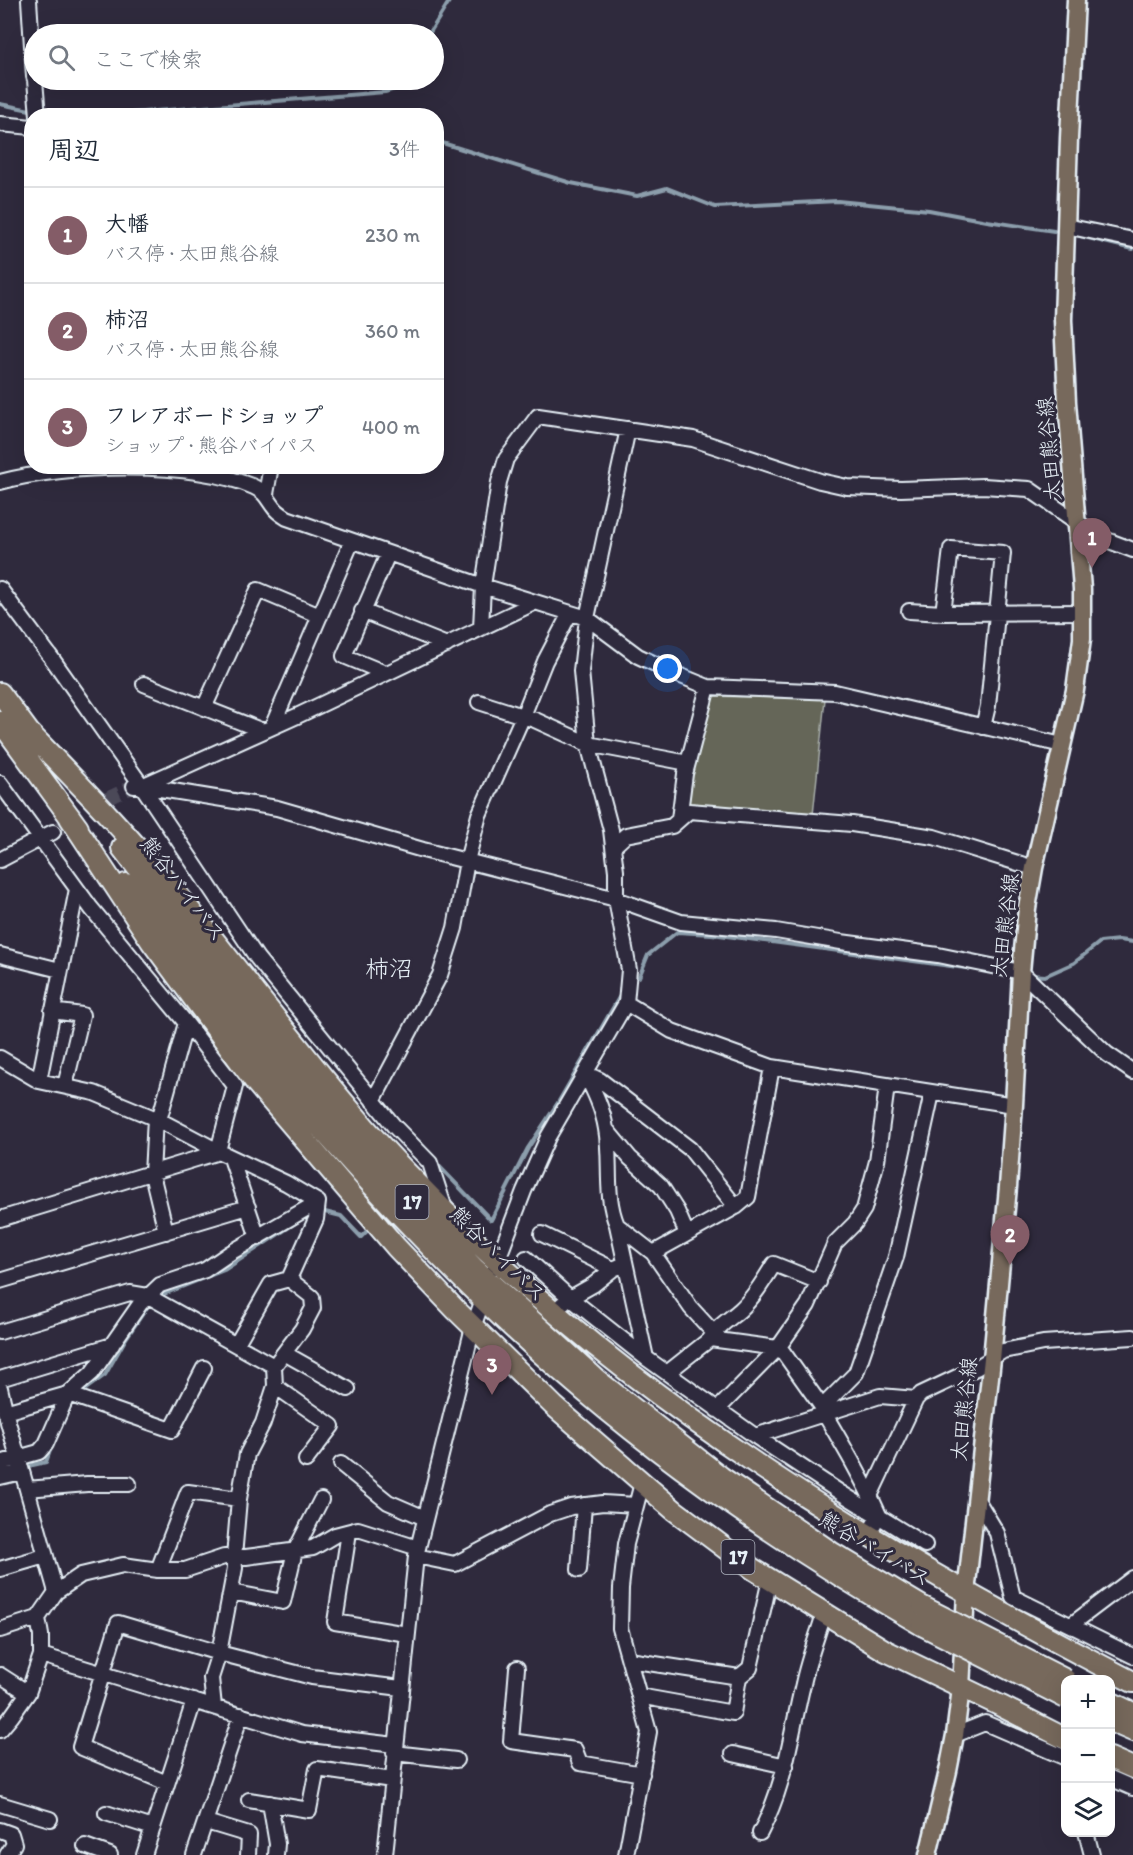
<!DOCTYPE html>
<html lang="ja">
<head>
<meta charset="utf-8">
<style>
	:root { --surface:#fff; --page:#f2f2f3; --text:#1f2937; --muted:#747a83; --line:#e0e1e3; --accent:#845c67 }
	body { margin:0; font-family:Itim,"Klee One",sans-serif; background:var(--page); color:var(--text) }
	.controls { position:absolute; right:18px; bottom:18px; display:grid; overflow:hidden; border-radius:12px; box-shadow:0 6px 24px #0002 }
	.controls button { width:54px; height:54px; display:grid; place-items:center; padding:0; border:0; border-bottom:2px solid var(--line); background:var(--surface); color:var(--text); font:30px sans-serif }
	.you { position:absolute; left:668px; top:669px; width:21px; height:21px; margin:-15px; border:4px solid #fff; border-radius:50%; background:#1a73e8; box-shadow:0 0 0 9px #1a73e833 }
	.badge { display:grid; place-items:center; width:39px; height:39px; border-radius:50%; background:var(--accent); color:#fff; font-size:20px; font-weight:700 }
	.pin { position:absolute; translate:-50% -50px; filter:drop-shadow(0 2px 3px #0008) }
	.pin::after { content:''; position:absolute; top:32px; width:21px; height:18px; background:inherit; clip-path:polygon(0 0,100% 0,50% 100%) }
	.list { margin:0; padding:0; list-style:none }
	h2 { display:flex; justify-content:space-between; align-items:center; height:78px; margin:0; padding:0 24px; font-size:26px }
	h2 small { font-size:20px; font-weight:400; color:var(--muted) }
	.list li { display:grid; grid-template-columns:39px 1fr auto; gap:18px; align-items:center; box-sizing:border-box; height:96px; padding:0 24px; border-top:2px solid var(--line) }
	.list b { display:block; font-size:22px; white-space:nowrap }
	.list p { margin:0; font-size:20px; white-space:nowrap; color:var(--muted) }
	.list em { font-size:20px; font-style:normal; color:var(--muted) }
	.icon { flex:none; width:33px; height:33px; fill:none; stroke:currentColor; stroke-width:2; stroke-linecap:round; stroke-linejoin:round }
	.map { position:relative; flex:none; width:1133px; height:1855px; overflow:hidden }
	.search { position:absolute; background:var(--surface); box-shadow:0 6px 24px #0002; left:24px; top:24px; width:420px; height:66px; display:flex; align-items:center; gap:15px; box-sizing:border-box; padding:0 21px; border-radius:33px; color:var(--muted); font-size:22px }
	.panel { position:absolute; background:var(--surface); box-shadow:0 6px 24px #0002; left:24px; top:108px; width:420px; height:366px; border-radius:24px }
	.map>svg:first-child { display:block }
</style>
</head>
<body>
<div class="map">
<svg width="1133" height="1855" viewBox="0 0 1133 1855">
	<rect width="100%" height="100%" fill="#2f2a3d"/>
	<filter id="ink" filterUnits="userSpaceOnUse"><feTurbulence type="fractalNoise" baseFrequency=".0167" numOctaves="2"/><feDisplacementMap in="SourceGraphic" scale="12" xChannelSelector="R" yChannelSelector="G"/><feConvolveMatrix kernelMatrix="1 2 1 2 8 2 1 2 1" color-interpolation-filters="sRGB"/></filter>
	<g filter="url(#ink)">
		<path fill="#656658" stroke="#a6aca8" stroke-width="1.5" d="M 711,696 L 825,699 L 813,815 L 685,807 L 691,768 Z"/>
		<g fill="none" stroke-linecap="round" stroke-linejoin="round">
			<path stroke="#8c9eac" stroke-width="4" d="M 429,34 L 450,0
				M 0,104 L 35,111
				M 42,113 L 54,116
				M 94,116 L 385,92 L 398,88 L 403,80
				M 436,141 L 571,183 L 637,196 L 667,188 L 715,207 L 838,201 L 929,210 L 987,221 L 1054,231
				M 1076,235 L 1133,249
				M 1031,975 L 1045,976 L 1074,963 L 1100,942 L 1119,940 L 1133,942
				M 639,977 L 648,955 L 677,932 L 712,934 L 973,969
				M 436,1163 L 491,1220 L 528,1148 L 559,1101 L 621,994
				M 321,1211 L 341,1216 L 361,1237 L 370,1228
				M 164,1294 L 224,1270 L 306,1216
				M 79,1394 L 105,1375 L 125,1340 L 148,1306
				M 24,1467 L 46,1462 L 52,1445"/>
			<path stroke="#4b4859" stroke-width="14" stroke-dasharray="14 7" stroke-linecap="butt" d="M 53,832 L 113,796 L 134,786"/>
			<defs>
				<path id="minor" d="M 29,0 L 34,77
					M 35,80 L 38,116
					M 0,124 L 32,127
					M 1066,226 L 1133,240
					M 0,482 C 66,464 191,460 254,487 C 265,492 267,498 273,506 C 276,511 282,515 287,518 L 483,586 L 587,618 L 638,656 L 681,676 L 708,687 L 835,692 L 1062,745
					M 266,494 L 271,466
					M 0,589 L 53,660 L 142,786 L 257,958 L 394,1126 L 430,1163 L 445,1209
					M 362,611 L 447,645
					M 909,611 L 943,613
					M 481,628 L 483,586 L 499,482 L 506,459 L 538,416 L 693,439 L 820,481 L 847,487 L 901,489 L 983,486 L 1029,489 L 1078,523 L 1104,539 L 1133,550
					M 385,673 L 344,656 L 388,554
					M 144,684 L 263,731
					M 479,702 L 535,720 L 588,744 L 688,763
					M 204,708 L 258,590 L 320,616
					M 272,727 L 352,541
					M 983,727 L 988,706 L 1003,553 L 951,549 L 943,613 L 1083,612
					M 0,783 L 91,908 L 186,1023 L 235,1086 L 218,1151
					M 134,786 L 142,786 L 277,808 L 423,850 L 616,899 L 681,922 L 776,931 L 841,942 L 938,955 L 1021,972 L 1107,1054 L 1133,1072
					M 142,786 L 297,716 L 534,603
					M 679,819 L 685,774 L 708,687
					M 613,847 L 626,835 L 672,826 L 689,811 L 852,824 L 934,837 L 1034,868
					M 0,860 L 53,832
					M 0,955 L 60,970
					M 626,1003 L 672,1031 L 772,1067 L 1014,1105
					M 52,1011 L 82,1015 L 65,1086
					M 0,1058 L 39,1081 L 94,1093 L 159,1120 L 218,1151 L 286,1183 L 318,1202
					M 585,1073 C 594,1091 603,1109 606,1129 C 612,1161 604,1195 617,1225 L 646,1358 L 755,1436 L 841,1493 L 925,1545
					M 585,1073 L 600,1080 L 690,1149 L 736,1207
					M 39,1081 L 77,889
					M 373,1101 L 440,975 L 455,928 L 467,861 L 479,815 L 523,716 L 545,661 L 570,613
					M 155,1118 L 152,1174 L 166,1232
					M 159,1120 L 186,1023
					M 606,1129 L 630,1158 L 661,1186 L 677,1211 L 687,1234
					M 231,1158 L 258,1238
					M 0,1219 L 219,1152
					M 617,1225 L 653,1253 L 691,1308 L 713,1332
					M 542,1234 L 613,1269
					M 653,1253 L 736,1207 L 748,1197 L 772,1067
					M 526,1258 L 570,1298 L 646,1358
					M 495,1267 L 524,1191 L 548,1137 L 626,1003 L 629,970 L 616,899 L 616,871 L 611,830 L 588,744 L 581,671 L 587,618 L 628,429
					M 0,1281 L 248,1207
					M 554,1311 L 570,1298 L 593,1285 L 613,1269 L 625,1264
					M 0,1332 L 130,1293 L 148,1296 L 274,1366
					M 710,1339 L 778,1348 L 783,1352 L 822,1407 L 824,1413 C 844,1447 863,1479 879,1515 L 868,1535
					M 236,1345 L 271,1284 L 289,1279
					M 284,1353 L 348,1389
					M 667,1373 L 710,1339 C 717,1326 730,1319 740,1310 C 754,1297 764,1280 774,1264 L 819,1282
					M 0,1379 L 112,1345
					M 275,1386 L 332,1426 L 306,1460
					M 0,1388 L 8,1422 L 56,1592
					M 822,1407 L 856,1373 L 896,1257 L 932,1093
					M 717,1410 L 778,1348 L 808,1305 L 835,1243 L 855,1223 L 864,1209 L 877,1161 L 887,1086
					M 5,1412 L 68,1394 L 172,1430 L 204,1368
					M 755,1436 L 880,1396 L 916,1399 L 921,1394 L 976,1368 L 1003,1351 L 1043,1343 L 1133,1337
					M 0,1463 L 39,1452 L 46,1444 L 68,1394 L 92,1373 L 140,1304 L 160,1285 L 205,1270 L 230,1253 L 318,1202
					M 341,1464 L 388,1502 L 425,1518
					M 0,1477 L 22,1472
					M 27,1489 L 87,1484 L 129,1484
					M 870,1496 L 916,1399
					M 976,1498 L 997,1533 L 1013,1597 L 1133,1656
					M 349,1532 L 335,1622 L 407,1634
					M 416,1556 L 455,1564 L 550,1514 L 571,1507 L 603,1503 L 636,1505
					M 0,1569 L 45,1556
					M 158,1570 L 188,1492 L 239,1499
					M 579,1570 L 584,1505
					M 231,1592 L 283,1602 L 295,1551 L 321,1500
					M 38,1618 L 41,1635 L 41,1655 L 302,1734 L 395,1745
					M 1071,1625 L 1133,1578
					M 0,1630 L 38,1618 L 56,1592 L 81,1575 L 123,1565 L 158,1570 L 185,1570 L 224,1557 L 246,1557 L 313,1548 L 335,1535 L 358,1529 L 418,1548
					M 629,1660 L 739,1677
					M 517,1668 L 511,1741 L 575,1750 L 580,1763 L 642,1774
					M 0,1675 L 28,1693
					M 639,1696 L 733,1713 L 739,1677 L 750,1668 L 770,1579
					M 214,1707 L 211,1678 L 219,1653 L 235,1568 L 234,1557 L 239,1499 L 247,1454 L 263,1423 L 275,1386 L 274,1366 L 302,1329 L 313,1308 L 312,1297 L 289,1279 L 316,1219 L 318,1202
					M 0,1730 L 11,1717 L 28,1693 L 41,1655
					M 955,1735 L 985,1723 L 1066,1758
					M 394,1753 L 456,1760
					M 733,1754 L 786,1766
					M 1110,1778 L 1133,1788
					M 167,1783 L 80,1747 L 118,1623 L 219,1653 L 312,1677 L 401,1688
					M 249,1800 L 309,1810 L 317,1769 L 392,1780
					M 270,1803 L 277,1844 L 276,1855
					M 0,1804 L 50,1819
					M 106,1813 L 153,1828
					M 206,1822 L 249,1835 L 248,1855
					M 0,1830 L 11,1834 L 14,1844 L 7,1855
					M 1086,1832 L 1092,1855
					M 760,1833 C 786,1784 790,1737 803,1684 C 808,1660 817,1637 824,1614
					M 85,1846 L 110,1855
					M 144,1855 L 194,1701
					M 194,1855 L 241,1715
					M 385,1855 L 416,1556 L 473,1327 L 485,1294
					M 626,1855 L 649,1732 L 620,1628 L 621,1588 L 626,1544 L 642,1483"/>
				<path id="major" d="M 928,1855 L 948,1771 L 955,1735 L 961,1688 L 966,1593 L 992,1359 L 1008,1187 L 1014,1105 L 1021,972 L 1027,908 L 1034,868 L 1075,690 L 1082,639 L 1082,589 L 1067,402 L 1063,320 L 1069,138 L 1076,0"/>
				<path id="highway" d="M 0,693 L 34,739
					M 0,721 L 78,828
					M 27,730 C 78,783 130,836 177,894 C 238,968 295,1046 358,1119 C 379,1144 401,1167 424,1190 C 625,1399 877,1550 1133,1682
					M 70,818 L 151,941 L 256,1083 L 396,1247 L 456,1310 L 554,1406 L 674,1510 L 753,1569 L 886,1651 L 1001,1706 L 1066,1739
					M 122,848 L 287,1064 L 364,1151 L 475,1269 L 597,1380 L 721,1477 L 831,1552 L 923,1607
					M 126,884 C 155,918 180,954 206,989 C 232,1023 259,1056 286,1088 C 371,1187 463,1286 562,1372 C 673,1469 794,1551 922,1625
					M 1110,1702 L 1133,1713
					M 1110,1721 L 1133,1731
					M 1110,1758 L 1133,1768"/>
			</defs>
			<use href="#minor" stroke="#e8f1f8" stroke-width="18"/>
			<use href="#major" stroke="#e8f1f8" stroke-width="21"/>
			<use href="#highway" stroke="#e8f1f8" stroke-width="24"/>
			<use href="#minor" stroke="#2f2a3d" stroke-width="14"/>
			<use href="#major" stroke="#77695c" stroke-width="16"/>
			<use href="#highway" stroke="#77695c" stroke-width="20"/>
			<defs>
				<path id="highway-bridge" d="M 923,1607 L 1066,1680
					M 922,1625 L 1066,1698"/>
			</defs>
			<use href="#highway-bridge" stroke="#e8f1f8" stroke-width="24" stroke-linecap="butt"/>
			<use href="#highway-bridge" stroke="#77695c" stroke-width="20"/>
		</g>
	</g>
	<g text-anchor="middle" stroke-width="6" stroke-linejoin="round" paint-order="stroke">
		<g fill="#2f2a3d" stroke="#b0b5c0" stroke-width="1.5">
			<rect x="395.5" y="1185" width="33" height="34" rx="4.5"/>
			<rect x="721.5" y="1540" width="33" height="34" rx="4.5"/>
		</g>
		<g font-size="20" font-weight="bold" fill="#e8f1f8">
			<text x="412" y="1209">17</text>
			<text x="738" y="1564">17</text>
		</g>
		<g font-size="21" fill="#e8f1f8" stroke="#2f2a3d">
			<text transform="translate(1049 449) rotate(-95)" y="7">太田熊谷線</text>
			<text transform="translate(183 889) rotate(53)" y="7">熊谷バイパス</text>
			<text transform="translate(1005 925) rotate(-83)" y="7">太田熊谷線</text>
			<text transform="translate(498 1254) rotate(45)" y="7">熊谷バイパス</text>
			<text transform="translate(964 1409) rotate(-84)" y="7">太田熊谷線</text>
			<text transform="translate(875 1549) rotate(31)" y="7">熊谷バイパス</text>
		</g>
		<g font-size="24" fill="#e8f1f8" stroke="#2f2a3d">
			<text x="389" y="977">柿沼</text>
		</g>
	</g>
</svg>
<div class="controls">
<button>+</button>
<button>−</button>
<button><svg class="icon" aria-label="layers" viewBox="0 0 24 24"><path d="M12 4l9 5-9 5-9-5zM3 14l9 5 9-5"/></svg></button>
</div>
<div class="you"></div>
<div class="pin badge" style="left:1092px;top:568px">1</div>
<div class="pin badge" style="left:1010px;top:1265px">2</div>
<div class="pin badge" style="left:492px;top:1395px">3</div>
<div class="search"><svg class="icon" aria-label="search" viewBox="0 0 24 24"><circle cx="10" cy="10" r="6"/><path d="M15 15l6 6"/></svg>ここで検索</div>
<section class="panel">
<h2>周辺<small>3件</small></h2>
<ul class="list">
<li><span class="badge">1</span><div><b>大幡</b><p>バス停 · 太田熊谷線</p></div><em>230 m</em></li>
<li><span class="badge">2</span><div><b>柿沼</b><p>バス停 · 太田熊谷線</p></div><em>360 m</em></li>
<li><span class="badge">3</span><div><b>フレアボードショップ</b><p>ショップ · 熊谷バイパス</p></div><em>400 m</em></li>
</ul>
</section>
</div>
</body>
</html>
